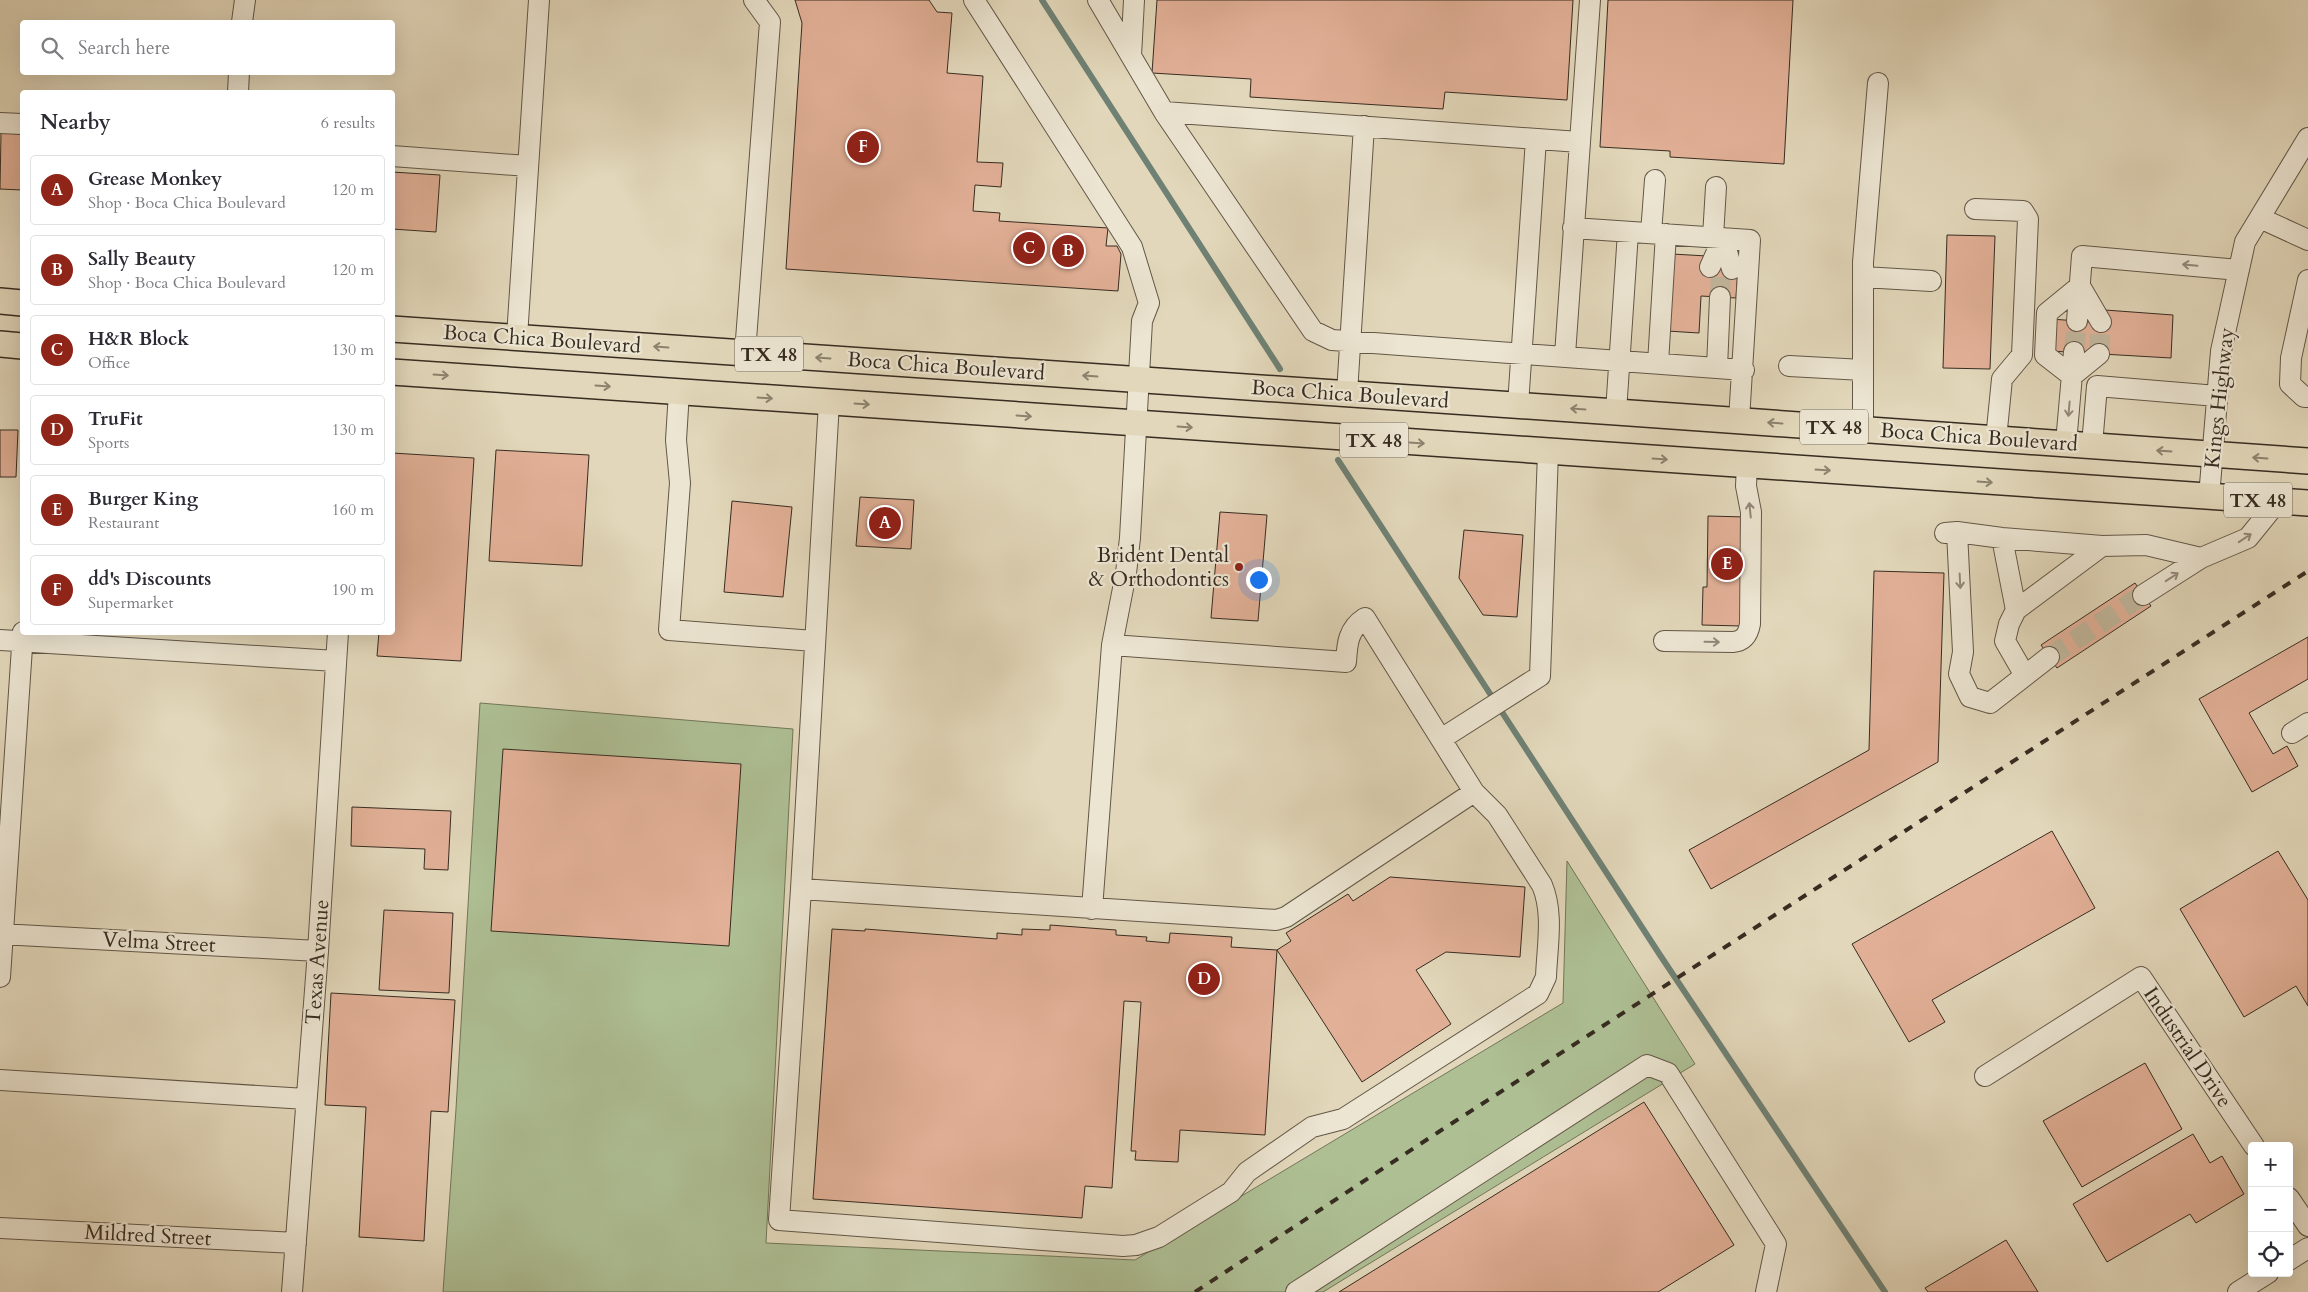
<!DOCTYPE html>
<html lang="en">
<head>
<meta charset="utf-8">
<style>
	:root { --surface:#fff; --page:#f7f7f7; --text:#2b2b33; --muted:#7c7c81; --line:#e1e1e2; --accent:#8f2418 }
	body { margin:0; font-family:Cardo,serif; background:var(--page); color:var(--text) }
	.controls { position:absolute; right:15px; bottom:15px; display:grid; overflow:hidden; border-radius:5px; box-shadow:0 5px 20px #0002 }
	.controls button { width:45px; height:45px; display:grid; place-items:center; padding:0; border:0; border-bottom:1px solid var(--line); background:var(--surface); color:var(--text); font:25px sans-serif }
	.you { position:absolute; left:1258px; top:579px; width:18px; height:18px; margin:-12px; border:4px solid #fff; border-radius:50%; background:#1a73e8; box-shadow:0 0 0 8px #1a73e833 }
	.badge { display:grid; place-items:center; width:32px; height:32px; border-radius:50%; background:var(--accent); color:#fff; font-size:16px; font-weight:700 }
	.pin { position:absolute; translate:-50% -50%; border:2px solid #fff; box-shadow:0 1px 5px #0006 }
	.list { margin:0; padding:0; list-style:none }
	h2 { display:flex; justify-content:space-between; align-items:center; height:65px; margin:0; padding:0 20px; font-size:21px }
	h2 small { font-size:16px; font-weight:400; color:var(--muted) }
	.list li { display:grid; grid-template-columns:32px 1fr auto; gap:15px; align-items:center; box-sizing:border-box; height:70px; margin:0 10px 10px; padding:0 10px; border:1px solid var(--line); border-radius:5px }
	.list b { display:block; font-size:19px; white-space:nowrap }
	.list p { margin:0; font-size:16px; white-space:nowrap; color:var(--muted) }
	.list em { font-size:16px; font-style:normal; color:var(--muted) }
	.icon { flex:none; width:28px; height:28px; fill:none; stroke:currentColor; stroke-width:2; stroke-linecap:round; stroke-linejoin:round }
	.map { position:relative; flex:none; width:2308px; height:1292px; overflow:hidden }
	.search { position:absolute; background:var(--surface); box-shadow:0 5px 20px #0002; left:20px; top:20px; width:375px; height:55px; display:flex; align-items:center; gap:12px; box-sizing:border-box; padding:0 18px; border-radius:5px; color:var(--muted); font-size:19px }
	.panel { position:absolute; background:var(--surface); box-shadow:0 5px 20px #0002; left:20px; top:90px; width:375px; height:545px; border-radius:5px }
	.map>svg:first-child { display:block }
</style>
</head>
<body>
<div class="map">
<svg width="2308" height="1292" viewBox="0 0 2308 1292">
	<rect width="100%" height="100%" fill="#e2d7ba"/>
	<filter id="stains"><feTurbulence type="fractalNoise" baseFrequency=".004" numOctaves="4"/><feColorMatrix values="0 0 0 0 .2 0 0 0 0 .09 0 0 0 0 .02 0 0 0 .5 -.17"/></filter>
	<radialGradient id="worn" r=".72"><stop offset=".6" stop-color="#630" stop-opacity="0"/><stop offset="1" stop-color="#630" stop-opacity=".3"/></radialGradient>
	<path fill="#aebf94" stroke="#72765a" d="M 480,703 L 793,729 L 766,1243 L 1135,1260 L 1563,1003 L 1567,861 L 1695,1064 L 1323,1292 L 443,1292 L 456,1109 Z"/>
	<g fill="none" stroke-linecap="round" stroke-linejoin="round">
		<path stroke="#6f8174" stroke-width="6" d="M 1042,0 L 1280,369
			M 1338,460 L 1660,955 L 1885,1292"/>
	</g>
	<path fill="#e2b097" stroke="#372c21" d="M 795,0 L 929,0 L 937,12 L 952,13 L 947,73 L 983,76 L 977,162 L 1003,163 L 1001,187 L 975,185 L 973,211 L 1000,213 L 999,221 L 1108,228 L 1106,246 L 1117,246 L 1121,254 L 1118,291 L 786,269 L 802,23 Z
		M 1157,0 L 1573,0 L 1567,100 L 1445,92 L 1443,109 L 1250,97 L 1251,79 L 1152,73 Z
		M 1608,0 L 1793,0 L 1784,164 L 1670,157 L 1670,151 L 1600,147 Z
		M 1,133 L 22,134 L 22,190 L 0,189 Z
		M 392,172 L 440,175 L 436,232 L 392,229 Z
		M 1947,235 L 1995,236 L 1990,369 L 1943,368 Z
		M 1672,254 L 1707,256 L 1706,267 L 1738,269 L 1736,298 L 1701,296 L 1699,333 L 1667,331 Z
		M 2105,310 L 2173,315 L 2171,358 L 2050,351 L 2051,319 L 2104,323 Z
		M 0,430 L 18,430 L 16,477 L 0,477 Z
		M 496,450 L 589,455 L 582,566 L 489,561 Z
		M 392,453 L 474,458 L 461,661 L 377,656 L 379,632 L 392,632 Z
		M 860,497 L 914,500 L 911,549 L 856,546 Z
		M 732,501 L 792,507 L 783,597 L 724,592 Z
		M 1220,512 L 1267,515 L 1258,621 L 1211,618 Z
		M 1708,516 L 1746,517 L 1741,626 L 1702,625 L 1703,587 L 1707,587 Z
		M 1464,530 L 1523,535 L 1517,617 L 1483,615 L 1459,578 Z
		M 1874,571 L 1944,573 L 1938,762 L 1711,889 L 1689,850 L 1869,750 Z
		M 2135,583 L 2151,606 L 2057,668 L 2041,645 Z
		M 2308,637 L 2308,679 L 2249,713 L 2273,754 L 2287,746 L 2298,766 L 2252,792 L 2199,699 Z
		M 503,749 L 741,764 L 729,946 L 491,931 Z
		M 352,807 L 451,811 L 448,870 L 424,869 L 425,849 L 351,846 Z
		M 2052,831 L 2095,908 L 1932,1000 L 1945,1022 L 1909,1042 L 1852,944 Z
		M 2278,851 L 2308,900 L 2308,1006 L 2296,986 L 2244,1017 L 2180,909 Z
		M 1390,877 L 1525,887 L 1520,957 L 1446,952 L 1416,970 L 1451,1024 L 1362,1082 L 1277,950 L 1291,941 L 1286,933 L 1348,894 L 1353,901 Z
		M 384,910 L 453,913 L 449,993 L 379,990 Z
		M 1050,925 L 1116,930 L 1116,935 L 1147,937 L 1146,941 L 1169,943 L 1170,933 L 1232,937 L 1231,947 L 1277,950 L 1265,1135 L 1180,1130 L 1178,1162 L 1135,1160 L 1136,1151 L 1131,1151 L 1141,1002 L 1124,1001 L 1112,1188 L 1085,1186 L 1082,1218 L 813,1199 L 832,929 L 865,931 L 865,929 L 997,939 L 997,933 L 1022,935 L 1022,929 L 1050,930 Z
		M 331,993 L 455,1000 L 448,1112 L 431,1111 L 424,1241 L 359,1237 L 366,1107 L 325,1105 Z
		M 2145,1063 L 2182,1129 L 2082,1187 L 2043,1121 Z
		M 1644,1102 L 1734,1245 L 1658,1292 L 1339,1292 Z
		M 2193,1134 L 2210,1163 L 2222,1156 L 2244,1194 L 2196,1223 L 2190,1214 L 2107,1262 L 2073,1204 Z
		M 2006,1240 L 2038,1292 L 1928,1292 L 1925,1288 Z"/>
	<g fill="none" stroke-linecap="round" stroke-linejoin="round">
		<path stroke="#c0b59b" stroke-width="20" stroke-dasharray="20 10" stroke-linecap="butt" d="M 1720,297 L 1721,268
			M 2074,352 L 2077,321
			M 2099,354 L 2101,322
			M 2049,657 L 2143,595"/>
		<defs>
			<path id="minor" d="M 974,0 L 1132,247 L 1149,303 L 1142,321 L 1130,538 L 1126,573 L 1112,645 L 1092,909
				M 1098,0 L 1164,112 L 1313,331 L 1332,340 L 1744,370
				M 242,22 L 245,0
				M 1131,56 L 1134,0
				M 238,92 L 239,72
				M 1164,112 L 1579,142
				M 0,123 L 22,124
				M 392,156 L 528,166
				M 1975,209 L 2023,211 L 2028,219 L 2022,355 L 2002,379 L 1996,439
				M 2260,218 L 2308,240
				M 1573,228 L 1750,240 L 1739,420
				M 1651,233 L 1655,180
				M 1713,237 L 1716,187
				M 1723,238 L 1732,269
				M 1710,267 L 1723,238
				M 1863,277 L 1931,281
				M 2308,280 L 2291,358 L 2290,384 L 2304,397 L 2308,397
				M 2080,286 L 2101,322
				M 2077,321 L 2082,256 L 2239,270
				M 517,337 L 539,0
				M 745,353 L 770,22 L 754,0
				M 1565,355 L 1590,0
				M 1658,363 L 1666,234
				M 1789,366 L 1863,370
				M 1717,368 L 1720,297
				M 2072,376 L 2045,355 L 2047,313 L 2080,286
				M 2072,376 L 2099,354
				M 679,392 L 676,440 L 680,483 L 669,630 L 814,641
				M 1347,393 L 1364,126
				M 829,402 L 801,889 L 779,1220 L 1123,1246 L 1136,1245 L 1159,1237 L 1231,1192 L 1247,1172 L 1312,1127 L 1343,1119 L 1538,994 L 1546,977 C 1547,947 1554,913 1542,885 L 1497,815 L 1474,792 L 1365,618 C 1348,629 1347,644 1346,662 L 1112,645
				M 1518,405 L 1536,139
				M 1616,412 L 1628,232
				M 1863,429 L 1863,262 L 1878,83
				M 2066,443 L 2074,352
				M 2092,445 L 2097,386 L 2217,396
				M 2209,497 L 2221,351 L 2245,242 L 2308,138
				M 1957,532 L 1963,652 L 1959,674 L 1970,697 L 1990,703 L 2049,657
				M 1945,533 L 1957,532 L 2002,538 L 2102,546
				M 2002,538 L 2016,610 L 2102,546 L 2146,545 L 2201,558
				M 2143,595 L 2201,558 L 2248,538 L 2278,501
				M 2016,610 L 2009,624 L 2005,641 L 2024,674
				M 0,640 L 336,661
				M 1664,641 L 1733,642 C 1744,641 1748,635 1750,624 L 1751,512 L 1746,486 L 1747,465
				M 2292,733 L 2308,723
				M 1441,739 L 1540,676 L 1548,452
				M 801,889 L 1276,920 L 1286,917 L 1474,792
				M 0,934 L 318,951
				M 0,977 L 23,632
				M 1985,1076 L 2141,977 L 2254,1146
				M 0,1080 L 306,1099
				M 2289,1198 L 2308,1226
				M 0,1228 L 296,1243
				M 2289,1260 L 2308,1248
				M 292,1292 L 318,951 L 338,632
				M 1296,1292 L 1647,1065 L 1668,1073 L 1776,1244 L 1766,1292
				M 2238,1292 L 2268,1273"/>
			<path id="major" d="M 0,301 L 22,303
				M 392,329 L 1616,412 L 2308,461
				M 0,344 L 22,346
				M 392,372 L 2308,503"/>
		</defs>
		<use href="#minor" stroke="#625747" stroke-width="22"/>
		<use href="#major" stroke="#372c21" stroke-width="28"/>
		<use href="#minor" stroke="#ece5d2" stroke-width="20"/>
		<use href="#major" stroke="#e2d7ba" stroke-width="25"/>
		<path stroke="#372c21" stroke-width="4" stroke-dasharray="9 9" stroke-linecap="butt" d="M 1195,1292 L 1440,1131 L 2308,571"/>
	</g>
	<defs><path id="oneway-shaft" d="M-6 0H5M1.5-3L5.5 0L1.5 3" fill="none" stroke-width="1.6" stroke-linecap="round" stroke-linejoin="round" transform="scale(1.25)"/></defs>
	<g stroke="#92887a">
		<use href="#oneway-shaft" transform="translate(2190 265) rotate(-175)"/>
		<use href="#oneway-shaft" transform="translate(2069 409) rotate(95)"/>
		<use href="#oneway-shaft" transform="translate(1750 510) rotate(-96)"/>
		<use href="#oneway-shaft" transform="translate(2245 538) rotate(-34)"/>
		<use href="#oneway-shaft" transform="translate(2172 577) rotate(-33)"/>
		<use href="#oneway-shaft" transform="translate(1960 581) rotate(87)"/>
		<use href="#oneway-shaft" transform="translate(1712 642) rotate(1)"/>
	</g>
	<g stroke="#8c826e">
		<use href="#oneway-shaft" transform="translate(661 347) rotate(-176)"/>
		<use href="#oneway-shaft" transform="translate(823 358) rotate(-176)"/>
		<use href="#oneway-shaft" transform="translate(441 375) rotate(4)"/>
		<use href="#oneway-shaft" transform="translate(1090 376) rotate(-176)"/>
		<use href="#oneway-shaft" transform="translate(603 386) rotate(4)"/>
		<use href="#oneway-shaft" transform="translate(765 398) rotate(4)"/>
		<use href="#oneway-shaft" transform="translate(862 404) rotate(4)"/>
		<use href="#oneway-shaft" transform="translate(1578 409) rotate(-176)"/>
		<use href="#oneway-shaft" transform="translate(1024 416) rotate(4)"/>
		<use href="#oneway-shaft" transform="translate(1775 423) rotate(-176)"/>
		<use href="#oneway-shaft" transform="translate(1185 427) rotate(4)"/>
		<use href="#oneway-shaft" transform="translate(1417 443) rotate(4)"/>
		<use href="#oneway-shaft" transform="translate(2164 451) rotate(-176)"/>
		<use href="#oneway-shaft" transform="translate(2260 458) rotate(-176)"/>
		<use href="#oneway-shaft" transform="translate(1660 459) rotate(4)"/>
		<use href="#oneway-shaft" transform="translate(1823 470) rotate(4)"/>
		<use href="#oneway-shaft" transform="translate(1985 482) rotate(4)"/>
	</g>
	<circle fill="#8f2418" stroke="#ece5d2" stroke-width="2" cx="1239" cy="567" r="5"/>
	<g text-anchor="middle" stroke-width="4.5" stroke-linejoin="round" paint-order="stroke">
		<g fill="#ece5d2" stroke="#6d6456" stroke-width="1">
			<rect x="735" y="336.5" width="68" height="35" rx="4"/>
			<rect x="1800" y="409.5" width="68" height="35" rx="4"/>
			<rect x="1340" y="422.5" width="68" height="35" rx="4"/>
			<rect x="2224" y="482.5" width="68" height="35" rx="4"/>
		</g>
		<g font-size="20" font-weight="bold" fill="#372c21">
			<text x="769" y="361">TX 48</text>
			<text x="1834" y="434">TX 48</text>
			<text x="1374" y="447">TX 48</text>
			<text x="2258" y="507">TX 48</text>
		</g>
		<g font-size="21" fill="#372c21" stroke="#ece5d2">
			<text transform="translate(542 339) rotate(4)" y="7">Boca Chica Boulevard</text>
			<text transform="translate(946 366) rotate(4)" y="7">Boca Chica Boulevard</text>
			<text transform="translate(1350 394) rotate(4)" y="7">Boca Chica Boulevard</text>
			<text transform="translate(2219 398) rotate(-84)" y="7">Kings Highway</text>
			<text transform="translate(1979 437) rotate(4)" y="7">Boca Chica Boulevard</text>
			<text transform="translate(159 942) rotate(3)" y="7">Velma Street</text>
			<text transform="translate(317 962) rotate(-86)" y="7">Texas Avenue</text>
			<text transform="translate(2188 1047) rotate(56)" y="7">Industrial Drive</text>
			<text transform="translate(148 1235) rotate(3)" y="7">Mildred Street</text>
		</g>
		<g font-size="21" fill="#372c21" stroke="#ece5d2" text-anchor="end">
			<text x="1229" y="562">Brident Dental<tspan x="1229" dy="24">&amp; Orthodontics</tspan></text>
		</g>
	</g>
	<rect width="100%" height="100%" filter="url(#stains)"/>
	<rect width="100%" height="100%" fill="url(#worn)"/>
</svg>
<div class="controls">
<button>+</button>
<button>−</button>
<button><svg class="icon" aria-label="locate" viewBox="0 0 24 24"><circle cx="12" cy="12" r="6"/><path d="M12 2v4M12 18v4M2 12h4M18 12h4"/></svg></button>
</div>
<div class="you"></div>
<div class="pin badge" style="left:885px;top:523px">A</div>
<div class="pin badge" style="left:1068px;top:251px">B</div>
<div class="pin badge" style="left:1029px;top:248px">C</div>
<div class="pin badge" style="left:1204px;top:979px">D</div>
<div class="pin badge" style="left:1727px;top:564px">E</div>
<div class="pin badge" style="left:863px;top:147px">F</div>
<div class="search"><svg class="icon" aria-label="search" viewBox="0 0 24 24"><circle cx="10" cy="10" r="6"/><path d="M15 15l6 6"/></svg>Search here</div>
<section class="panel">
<h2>Nearby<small>6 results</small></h2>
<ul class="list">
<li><span class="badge">A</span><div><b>Grease Monkey</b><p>Shop · Boca Chica Boulevard</p></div><em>120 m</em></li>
<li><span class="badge">B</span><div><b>Sally Beauty</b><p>Shop · Boca Chica Boulevard</p></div><em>120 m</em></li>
<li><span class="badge">C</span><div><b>H&amp;R Block</b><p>Office</p></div><em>130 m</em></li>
<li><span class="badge">D</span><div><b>TruFit</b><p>Sports</p></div><em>130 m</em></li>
<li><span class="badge">E</span><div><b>Burger King</b><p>Restaurant</p></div><em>160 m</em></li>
<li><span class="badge">F</span><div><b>dd's Discounts</b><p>Supermarket</p></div><em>190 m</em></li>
</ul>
</section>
</div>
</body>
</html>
